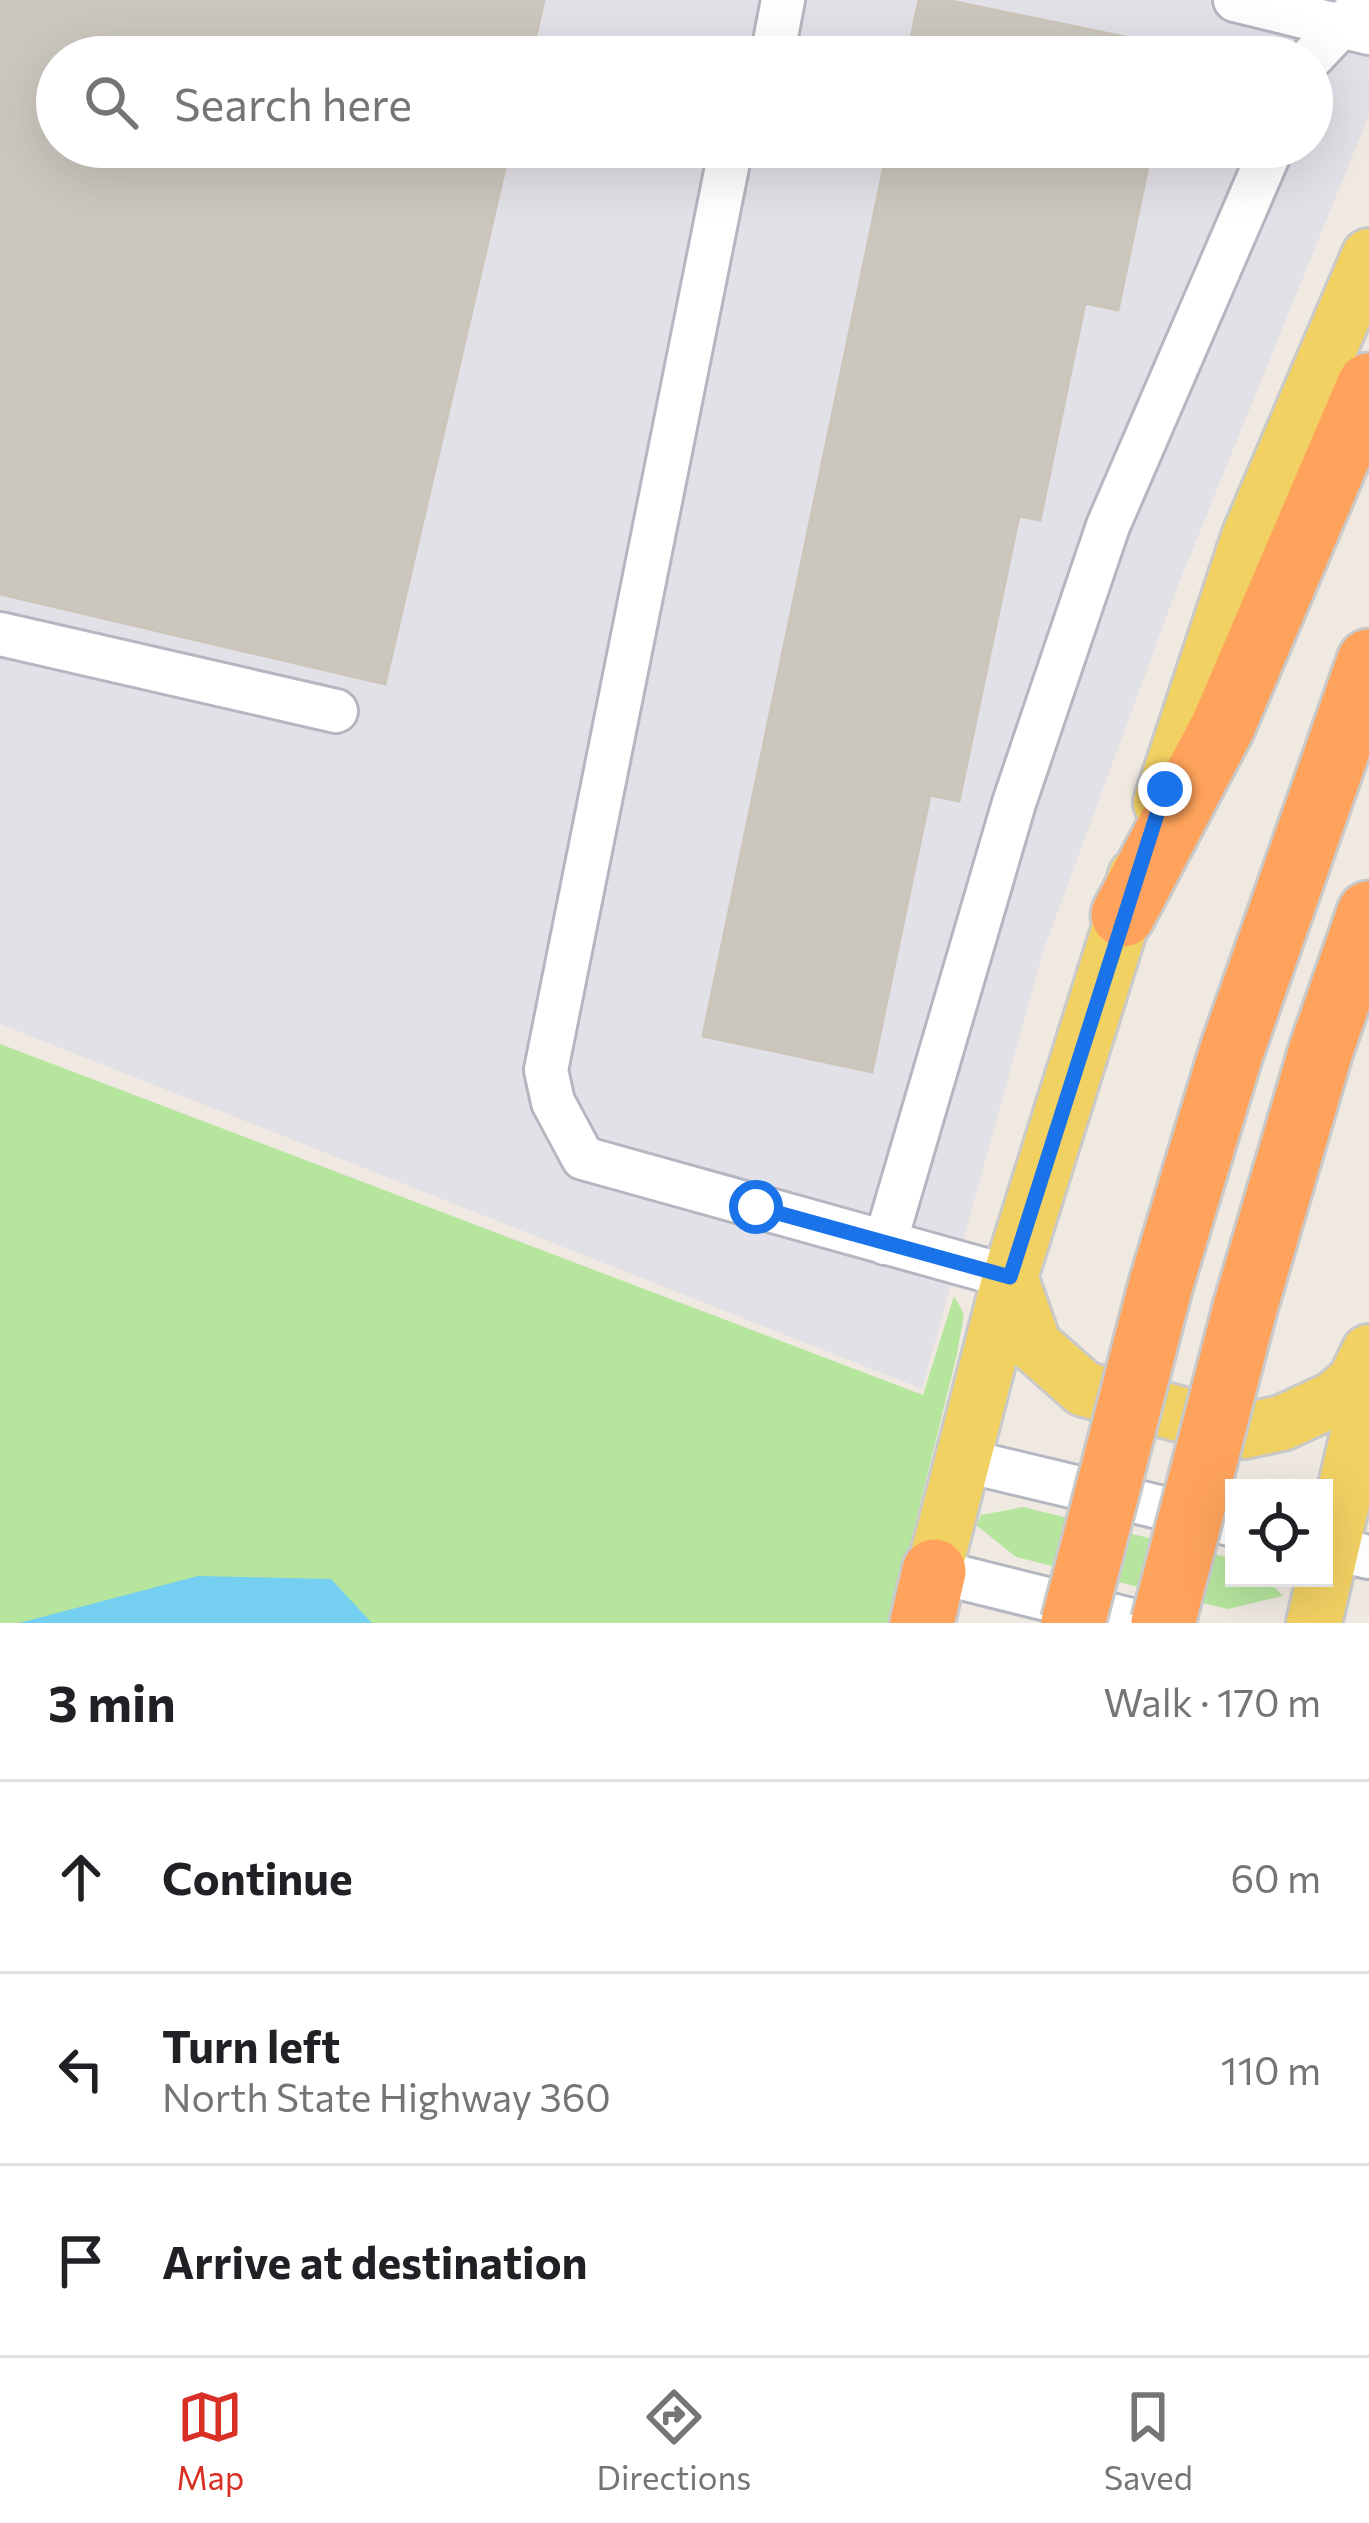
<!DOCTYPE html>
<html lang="en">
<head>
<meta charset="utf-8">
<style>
	:root { --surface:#fff; --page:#f2f2f2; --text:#202124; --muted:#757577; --line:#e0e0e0; --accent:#d93025 }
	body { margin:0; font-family:Commissioner,sans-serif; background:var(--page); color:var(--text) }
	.controls { position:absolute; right:36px; bottom:36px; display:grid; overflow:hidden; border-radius:0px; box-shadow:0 12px 48px #0002 }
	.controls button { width:108px; height:108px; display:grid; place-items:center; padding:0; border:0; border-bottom:3px solid var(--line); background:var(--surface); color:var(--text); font:60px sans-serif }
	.stop { position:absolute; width:36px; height:36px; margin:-27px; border:9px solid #1a73e8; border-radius:50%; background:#fff }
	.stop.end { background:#1a73e8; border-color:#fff; box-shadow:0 3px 12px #0008 }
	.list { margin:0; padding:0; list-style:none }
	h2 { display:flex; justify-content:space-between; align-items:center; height:156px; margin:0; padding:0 48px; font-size:51px }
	h2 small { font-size:39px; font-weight:400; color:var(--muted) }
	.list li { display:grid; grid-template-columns:78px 1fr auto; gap:36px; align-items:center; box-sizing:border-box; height:192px; padding:0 48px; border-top:3px solid var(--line) }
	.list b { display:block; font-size:45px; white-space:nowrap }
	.list p { margin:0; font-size:39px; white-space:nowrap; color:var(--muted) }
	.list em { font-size:39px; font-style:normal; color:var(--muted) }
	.icon { flex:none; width:66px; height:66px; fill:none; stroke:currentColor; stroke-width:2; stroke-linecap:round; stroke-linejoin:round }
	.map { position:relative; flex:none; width:1369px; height:1623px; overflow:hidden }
	.search { position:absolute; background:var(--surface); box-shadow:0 12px 48px #0002; left:36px; right:36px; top:36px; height:132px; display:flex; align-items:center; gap:30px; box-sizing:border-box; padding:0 42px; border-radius:66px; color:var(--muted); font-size:45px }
	.sheet { height:732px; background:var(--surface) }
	nav { display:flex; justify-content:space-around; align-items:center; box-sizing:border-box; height:168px; border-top:3px solid var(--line); background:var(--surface); font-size:33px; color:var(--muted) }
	nav a { display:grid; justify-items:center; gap:6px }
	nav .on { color:var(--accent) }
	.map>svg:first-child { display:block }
</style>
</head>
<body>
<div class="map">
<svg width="1369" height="1623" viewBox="0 0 1369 1623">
	<rect width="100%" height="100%" fill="#efe9e1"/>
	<path fill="#e3e1e8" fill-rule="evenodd" d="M 0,0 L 1369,0 L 1369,115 L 1177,588 L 1043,952 L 922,1389 L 0,1024 ZM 57,57 L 1312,57 L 1312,147 L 57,147 Z"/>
	<path fill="#b6e59e" d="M 0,1044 L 923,1395 L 954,1296 L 964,1314 L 957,1354 L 891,1623 L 0,1623 Z
		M 1023,1507 L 1234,1559 L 1234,1578 L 1266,1578 L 1283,1596 L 1228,1609 L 1016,1557 L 976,1525 L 981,1515 Z"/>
	<path fill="#75cff0" d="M 198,1576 L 331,1579 L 372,1623 L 19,1623 Z"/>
	<path fill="#cbc7bf" stroke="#cbc5ba" stroke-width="3" d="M 0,0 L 544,0 L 531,57 L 57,57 L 57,147 L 510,147 L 385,684 L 0,594 Z
		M 919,0 L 946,0 L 1173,47 L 1171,57 L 907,57 Z
		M 888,147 L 1152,147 L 1118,310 L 1085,303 L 1040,520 L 1019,516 L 959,801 L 930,795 L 872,1072 L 703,1036 Z"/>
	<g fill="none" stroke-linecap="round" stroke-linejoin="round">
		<defs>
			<path id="minor" d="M 1235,0 L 1369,33
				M 772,57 L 783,0
				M 1312,57 L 1366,0
				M 731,147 L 546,1070 L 553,1102 L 583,1158 L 1010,1277
				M 0,634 L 336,711
				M 885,1243 L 1014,803 L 1108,526 L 1272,147
				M 962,1460 L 1234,1525
				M 1324,1547 L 1369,1557
				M 934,1571 L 1143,1623"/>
			<path id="major" d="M 1161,803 L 1249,537 L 1369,256
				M 1010,1277 L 1034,1345 L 1084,1389 L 1244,1431 L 1282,1423 L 1334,1399 L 1355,1381 L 1369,1352
				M 934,1571 L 1010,1277 L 1136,876
				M 1314,1623 L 1369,1387"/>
			<path id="highway" d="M 1123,915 L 1223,726 L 1369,385
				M 1161,1284 L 1231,1053 L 1369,661
				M 1245,1308 L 1321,1050 L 1369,913
				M 922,1623 L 934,1571"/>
		</defs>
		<use href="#minor" stroke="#b4b7c1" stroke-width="48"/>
		<use href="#major" stroke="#c9c9c9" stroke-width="60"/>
		<use href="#highway" stroke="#c9c9c9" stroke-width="69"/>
		<use href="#minor" stroke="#fff" stroke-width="42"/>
		<use href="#major" stroke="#f2d163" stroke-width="54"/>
		<use href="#highway" stroke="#ffa35c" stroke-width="63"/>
		<defs>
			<path id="highway-bridge" d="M 1073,1623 L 1161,1284
				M 1163,1623 L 1245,1308"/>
		</defs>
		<use href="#highway-bridge" stroke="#c9c9c9" stroke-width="69" stroke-linecap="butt"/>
		<use href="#highway-bridge" stroke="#ffa35c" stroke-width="63"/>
	</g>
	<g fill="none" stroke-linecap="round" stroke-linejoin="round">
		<path stroke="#1a73e8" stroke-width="15" d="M 756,1207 L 1010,1277 L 1165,789"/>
	</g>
</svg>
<div class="controls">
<button><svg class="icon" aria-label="locate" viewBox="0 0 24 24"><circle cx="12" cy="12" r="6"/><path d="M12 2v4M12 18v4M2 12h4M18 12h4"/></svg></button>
</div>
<div class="stop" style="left:756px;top:1207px"></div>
<div class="stop end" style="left:1165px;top:789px"></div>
<div class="search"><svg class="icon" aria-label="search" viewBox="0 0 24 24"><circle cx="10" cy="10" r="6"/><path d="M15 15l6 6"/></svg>Search here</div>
</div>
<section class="sheet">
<h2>3 min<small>Walk · 170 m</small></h2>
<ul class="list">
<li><svg class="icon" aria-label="ahead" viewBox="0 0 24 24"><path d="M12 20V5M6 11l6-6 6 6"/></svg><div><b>Continue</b></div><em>60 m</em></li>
<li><svg class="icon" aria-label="left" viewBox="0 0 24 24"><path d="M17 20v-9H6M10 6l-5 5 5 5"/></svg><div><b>Turn left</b><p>North State Highway 360</p></div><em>110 m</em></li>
<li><svg class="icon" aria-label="arrive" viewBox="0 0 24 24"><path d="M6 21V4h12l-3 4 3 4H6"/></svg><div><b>Arrive at destination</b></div></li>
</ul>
</section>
<nav>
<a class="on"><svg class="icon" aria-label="map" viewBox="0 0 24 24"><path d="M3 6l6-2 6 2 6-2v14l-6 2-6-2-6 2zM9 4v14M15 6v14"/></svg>Map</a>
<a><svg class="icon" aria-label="directions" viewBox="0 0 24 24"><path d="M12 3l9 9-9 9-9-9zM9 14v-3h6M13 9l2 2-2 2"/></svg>Directions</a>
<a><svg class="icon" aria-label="saved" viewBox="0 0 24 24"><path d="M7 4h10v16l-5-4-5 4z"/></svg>Saved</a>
</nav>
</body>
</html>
